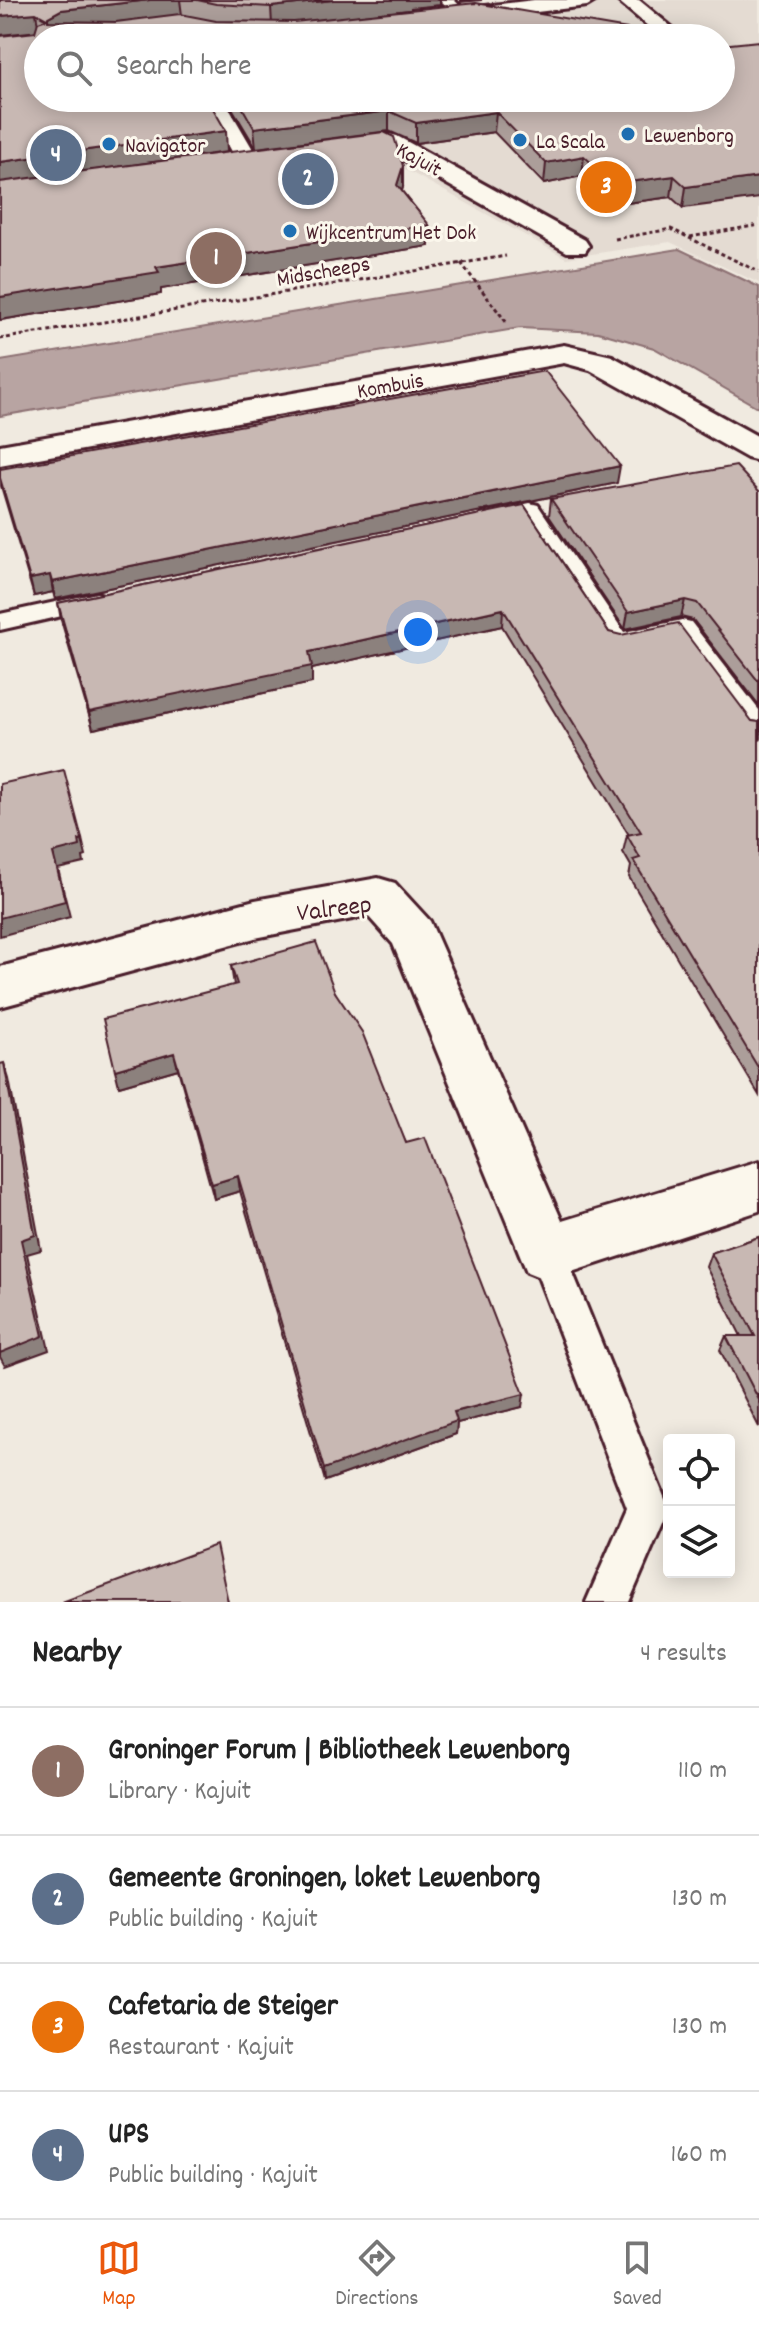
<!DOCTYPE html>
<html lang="en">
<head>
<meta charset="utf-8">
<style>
	:root { --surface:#fff; --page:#f6f6f6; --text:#222; --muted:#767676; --line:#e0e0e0; --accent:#ea580c }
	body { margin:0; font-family:Dekko,sans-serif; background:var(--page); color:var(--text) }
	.controls { position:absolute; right:24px; bottom:24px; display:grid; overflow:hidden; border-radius:8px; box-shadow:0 4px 20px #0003 }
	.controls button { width:72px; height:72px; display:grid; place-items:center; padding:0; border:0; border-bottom:2px solid var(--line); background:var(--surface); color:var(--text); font:40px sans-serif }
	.you { position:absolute; left:418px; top:632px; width:28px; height:28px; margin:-20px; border:6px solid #fff; border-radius:50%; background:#1a73e8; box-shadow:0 0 0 12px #1a73e833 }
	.badge { display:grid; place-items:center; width:52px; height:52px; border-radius:50%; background:var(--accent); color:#fff; font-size:26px; font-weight:700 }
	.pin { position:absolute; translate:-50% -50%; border:4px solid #fff; box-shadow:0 2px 8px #0006 }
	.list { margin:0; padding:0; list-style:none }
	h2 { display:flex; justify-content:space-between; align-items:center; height:104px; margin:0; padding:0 32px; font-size:34px }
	h2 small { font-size:26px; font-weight:400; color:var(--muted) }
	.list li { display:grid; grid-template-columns:52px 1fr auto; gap:24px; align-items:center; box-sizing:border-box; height:128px; padding:0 32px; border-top:2px solid var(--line) }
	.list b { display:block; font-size:30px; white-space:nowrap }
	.list p { margin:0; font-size:26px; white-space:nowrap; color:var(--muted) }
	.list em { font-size:26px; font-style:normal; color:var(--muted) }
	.icon { flex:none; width:44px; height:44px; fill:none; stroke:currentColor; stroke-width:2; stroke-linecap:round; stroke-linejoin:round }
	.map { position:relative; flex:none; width:759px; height:1602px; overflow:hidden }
	.search { position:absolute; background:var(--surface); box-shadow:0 4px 20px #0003; left:24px; right:24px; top:24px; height:88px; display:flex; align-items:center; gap:20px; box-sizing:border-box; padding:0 28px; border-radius:44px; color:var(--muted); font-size:30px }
	.sheet { height:616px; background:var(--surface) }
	nav { display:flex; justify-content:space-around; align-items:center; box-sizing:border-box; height:112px; border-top:2px solid var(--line); background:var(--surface); font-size:22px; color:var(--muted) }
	nav a { display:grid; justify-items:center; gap:4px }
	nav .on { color:var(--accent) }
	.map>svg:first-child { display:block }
</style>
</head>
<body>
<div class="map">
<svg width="759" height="1602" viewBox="0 0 759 1602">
	<rect width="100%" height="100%" fill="#f0eae0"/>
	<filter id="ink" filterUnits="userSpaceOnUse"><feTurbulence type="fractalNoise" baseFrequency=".0125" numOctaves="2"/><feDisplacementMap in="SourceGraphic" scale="16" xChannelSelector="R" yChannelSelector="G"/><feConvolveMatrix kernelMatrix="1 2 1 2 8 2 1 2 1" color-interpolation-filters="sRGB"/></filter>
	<g filter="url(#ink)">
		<path fill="#e4dbd2" d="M 608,0 L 759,0 L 759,283 L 670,242 L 566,258 L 372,151 L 282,163 L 239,98 L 721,98 L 721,38 L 296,38 Z"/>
		<path fill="#b8a4a2" stroke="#8c6f72" stroke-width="2" d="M 679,249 L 759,287 L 759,408 L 654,348 L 598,332 L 520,328 L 0,416 L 0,361 Z"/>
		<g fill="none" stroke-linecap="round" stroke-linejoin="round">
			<defs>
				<path id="service" d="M 439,0 L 454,0 L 469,14 L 457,17 Z
					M 530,503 L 538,505 L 624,632 L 682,620 L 691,622 L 759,710 L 759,738 L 750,736 L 676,637 L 618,649 L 609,647 L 524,518 L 490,525 L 482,523 L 479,518 L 482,513 Z
					M 97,593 L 106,596 L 109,601 L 106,606 L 0,630 L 0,614 Z
					M 547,1236 L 560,1241 L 669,1509 L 629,1602 L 586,1602 L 627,1508 L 529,1253 L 534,1241 Z"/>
				<path id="pedestrian" d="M 617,0 L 639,0 L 685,38 L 662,38 Z
					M 201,98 L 223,98 L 254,151 L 389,134 L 397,136 L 585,240 L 589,246 L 585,252 L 567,252 L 385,149 L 247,166 L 238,164 Z"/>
				<path id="minor" d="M 534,0 L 597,0 L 587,6 L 452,22 L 441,16 L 452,10 Z
					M 564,345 L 612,356 L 759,437 L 759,461 L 747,458 L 590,370 L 564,363 L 0,465 L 0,445 Z
					M 378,878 L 395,883 L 430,921 L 562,1221 L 759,1161 L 759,1211 L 547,1280 L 527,1272 L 393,944 L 368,916 L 255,938 L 0,1007 L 0,967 L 255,900 Z"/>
			</defs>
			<use href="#service" stroke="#4a1f2b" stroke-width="6"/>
			<use href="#pedestrian" stroke="#4a1f2b" stroke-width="6"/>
			<use href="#minor" stroke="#4a1f2b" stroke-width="6"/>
			<path stroke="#4a1f2b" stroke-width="3" stroke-dasharray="4 3" stroke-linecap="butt" d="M 690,237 L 759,225
				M 615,239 L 671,229 L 759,272
				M 461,263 L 507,323
				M 0,339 L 506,256"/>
			<use href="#service" fill="#fbf7ec" fill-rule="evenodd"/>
			<use href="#pedestrian" fill="#fbf7ec" fill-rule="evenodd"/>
			<use href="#minor" fill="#fbf7ec" fill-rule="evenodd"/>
		</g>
		<path fill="#ac9e9a" stroke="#4a1f2b" stroke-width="2" d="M 0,0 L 440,0 L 440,5 L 411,8 L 411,10 L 680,38 L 38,38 L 227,152 L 85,171 L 403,187 L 402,191 L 429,225 L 429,246 L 161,289 L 161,294 L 0,320 L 0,36 L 35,32 Z
			M 226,98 L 721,98 L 683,208 L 671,197 L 612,205 L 582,176 L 544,184 L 494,132 L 416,143 L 389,131 L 256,148 Z
			M 0,469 L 617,483 L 55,599 L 53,592 L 34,596 L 1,486 Z
			M 759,491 L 759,705 L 693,620 L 681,617 L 625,629 L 549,516 L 551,499 Z
			M 524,505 L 609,632 L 752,721 L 759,722 L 759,1095 L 629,877 L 631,866 L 623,852 L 627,835 L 629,835 L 502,626 L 312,669 L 312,683 L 93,729 L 61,620 L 58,603 Z
			M 231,966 L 335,992 L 406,1143 L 522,1407 L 457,1423 L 456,1434 L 325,1481 L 240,1191 L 214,1199 L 178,1069 L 119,1086 L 234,985 Z
			M 759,1237 L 759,1427 L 720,1350 L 726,1336 L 741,1336 L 706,1267 L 711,1253 Z"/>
		<path fill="#8c817d" stroke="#4a1f2b" stroke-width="2" d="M 150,0 L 180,0 L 182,15 L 64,28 L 48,21 L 48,17 L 61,10 Z
			M 333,0 L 440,0 L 440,5 L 411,8 L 411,10 L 272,25 L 271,7 Z
			M 461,0 L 482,0 L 461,2 Z
			M 36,13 L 39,31 L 0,35 L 0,16 Z
			M 389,111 L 389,131 L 256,148 L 254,128 Z
			M 496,112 L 494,132 L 416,143 L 416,123 Z
			M 226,131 L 227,152 L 0,183 L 0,162 Z
			M 584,156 L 582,176 L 544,184 L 546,163 Z
			M 403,166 L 403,187 L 397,206 L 397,185 Z
			M 674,176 L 671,197 L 612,205 L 614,184 Z
			M 759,177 L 759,198 L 683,208 L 686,187 Z
			M 429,225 L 429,246 L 161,289 L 161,294 L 0,320 L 0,297 L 156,267 Z
			M 620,466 L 617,483 L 55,599 L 52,582 Z
			M 50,575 L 53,592 L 34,596 L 30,579 Z
			M 685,600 L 681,617 L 625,629 L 628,612 Z
			M 503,609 L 502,626 L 312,669 L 312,683 L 93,729 L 89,712 L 309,652 Z
			M 82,839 L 86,856 L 83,857 L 84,863 L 58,869 L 70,917 L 0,936 L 0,918 L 53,853 Z
			M 174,1053 L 178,1069 L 119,1086 L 115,1070 Z
			M 4,1063 L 9,1079 L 41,1250 L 27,1254 L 49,1350 L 5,1366 L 0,1357 L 0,1353 L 21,1240 Z
			M 238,1176 L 240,1191 L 214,1199 L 212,1184 Z
			M 524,1394 L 522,1407 L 457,1423 L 456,1434 L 325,1481 L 324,1469 L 454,1412 Z"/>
		<path fill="#c8b8b3" stroke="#4a1f2b" stroke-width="2" d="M 0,0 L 150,0 L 61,10 L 48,17 L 48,21 L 116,22 L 180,14 L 216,21 L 294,22 L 476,3 L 680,38 L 38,38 L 38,98 L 207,98 L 226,131 L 0,162 L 0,36 L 35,32 L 38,22 L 47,19 L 36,13 L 0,16 Z
			M 197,0 L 333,0 L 271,7 L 216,4 Z
			M 759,41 L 759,177 L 686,187 L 674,176 L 614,184 L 584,156 L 546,163 L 496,112 L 416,123 L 389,111 L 254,128 L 237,98 L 721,98 L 721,45 Z
			M 384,132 L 394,137 L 403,166 L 397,185 L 429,225 L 156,267 L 159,272 L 0,297 L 0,182 Z
			M 545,371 L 620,466 L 52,582 L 50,575 L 30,579 L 0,478 L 0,469 Z
			M 736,466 L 759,491 L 759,682 L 697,603 L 685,600 L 628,612 L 551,499 Z
			M 524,505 L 609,632 L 621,635 L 678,623 L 752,721 L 759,722 L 759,1069 L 633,860 L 640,858 L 627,835 L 641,832 L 503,609 L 309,652 L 312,666 L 89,712 L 58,603 Z
			M 64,770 L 82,839 L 79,840 L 80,846 L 53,853 L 65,901 L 0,918 L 0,784 Z
			M 316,942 L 335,992 L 362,1032 L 406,1143 L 425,1138 L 524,1394 L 454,1412 L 457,1421 L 324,1469 L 238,1176 L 212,1184 L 174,1053 L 115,1070 L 103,1019 L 237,984 L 231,966 Z
			M 4,1063 L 35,1235 L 21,1240 L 43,1336 L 0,1353 L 0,1064 Z
			M 759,1237 L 759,1400 L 726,1336 L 755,1336 L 711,1253 Z
			M 216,1545 L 228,1602 L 62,1602 Z"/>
	</g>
	<g fill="#1f6fb2" stroke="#fbf7ec" stroke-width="3">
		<circle cx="628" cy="134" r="8"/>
		<circle cx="520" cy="140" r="8"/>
		<circle cx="109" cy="144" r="8"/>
		<circle cx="290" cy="231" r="8"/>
	</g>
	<g text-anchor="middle" stroke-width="6" stroke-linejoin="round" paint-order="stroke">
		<g font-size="22" fill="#4a1f2b" stroke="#fbf7ec" text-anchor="start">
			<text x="644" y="142">Lewenborg</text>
			<text x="536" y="148">La Scala</text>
			<text x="125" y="152">Navigator</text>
			<text x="306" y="239">Wijkcentrum Het Dok</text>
		</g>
		<g font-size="22" fill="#4a1f2b" stroke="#fbf7ec">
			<text transform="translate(420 158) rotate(29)" y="8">Kajuit</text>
			<text transform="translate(323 270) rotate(-10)" y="8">Midscheeps</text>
			<text transform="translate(390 384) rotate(-10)" y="8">Kombuis</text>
		</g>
		<g font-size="26" fill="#4a1f2b" stroke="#fbf7ec">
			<text transform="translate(334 907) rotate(-7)" y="9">Valreep</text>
		</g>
	</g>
</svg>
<div class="controls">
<button><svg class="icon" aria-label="locate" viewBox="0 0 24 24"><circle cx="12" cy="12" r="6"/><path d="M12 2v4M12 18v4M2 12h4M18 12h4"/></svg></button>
<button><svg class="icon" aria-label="layers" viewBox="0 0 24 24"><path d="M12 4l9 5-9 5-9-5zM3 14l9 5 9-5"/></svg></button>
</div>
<div class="you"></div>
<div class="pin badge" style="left:216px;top:258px;background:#8d6e63">1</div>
<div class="pin badge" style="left:308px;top:179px;background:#5c6f8a">2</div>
<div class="pin badge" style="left:606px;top:187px;background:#e8710a">3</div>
<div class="pin badge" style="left:56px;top:155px;background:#5c6f8a">4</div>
<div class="search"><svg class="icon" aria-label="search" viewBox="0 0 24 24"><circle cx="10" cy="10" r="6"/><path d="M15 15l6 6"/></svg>Search here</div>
</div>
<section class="sheet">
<h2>Nearby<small>4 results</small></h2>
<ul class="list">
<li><span class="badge" style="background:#8d6e63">1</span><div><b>Groninger Forum | Bibliotheek Lewenborg</b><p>Library · Kajuit</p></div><em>110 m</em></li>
<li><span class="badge" style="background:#5c6f8a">2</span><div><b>Gemeente Groningen, loket Lewenborg</b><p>Public building · Kajuit</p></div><em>130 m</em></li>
<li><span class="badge" style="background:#e8710a">3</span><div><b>Cafetaria de Steiger</b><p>Restaurant · Kajuit</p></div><em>130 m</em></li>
<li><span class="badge" style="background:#5c6f8a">4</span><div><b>UPS</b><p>Public building · Kajuit</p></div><em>160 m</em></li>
</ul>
</section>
<nav>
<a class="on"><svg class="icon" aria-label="map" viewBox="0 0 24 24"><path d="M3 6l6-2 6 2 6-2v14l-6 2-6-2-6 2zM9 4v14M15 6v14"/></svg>Map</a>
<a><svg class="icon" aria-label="directions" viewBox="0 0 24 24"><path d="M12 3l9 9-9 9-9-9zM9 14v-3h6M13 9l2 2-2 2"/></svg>Directions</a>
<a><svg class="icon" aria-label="saved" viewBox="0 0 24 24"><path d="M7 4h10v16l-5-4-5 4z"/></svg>Saved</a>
</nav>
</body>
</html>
